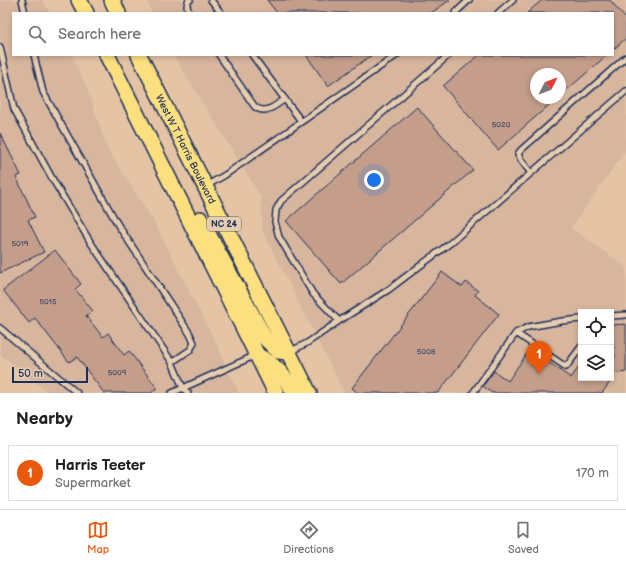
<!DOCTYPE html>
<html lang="en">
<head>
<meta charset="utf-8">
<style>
	:root { --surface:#fff; --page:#f2f2f2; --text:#222; --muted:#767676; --line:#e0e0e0; --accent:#ea580c }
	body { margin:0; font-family:"Balsamiq Sans",sans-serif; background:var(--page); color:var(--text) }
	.controls { position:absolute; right:12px; bottom:12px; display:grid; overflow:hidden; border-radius:0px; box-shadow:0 2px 6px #0003 }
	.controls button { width:36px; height:36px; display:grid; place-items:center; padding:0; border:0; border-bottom:1px solid var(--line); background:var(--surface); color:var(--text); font:20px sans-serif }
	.compass { position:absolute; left:530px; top:68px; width:36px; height:36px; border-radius:50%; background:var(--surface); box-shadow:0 2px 6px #0003; rotate:48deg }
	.scale { position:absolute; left:12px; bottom:10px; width:76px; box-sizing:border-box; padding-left:4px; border:2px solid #1b2f5e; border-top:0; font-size:11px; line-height:14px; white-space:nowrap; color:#1b2f5e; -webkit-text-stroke:3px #e7cdaf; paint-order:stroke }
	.you { position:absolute; left:374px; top:180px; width:14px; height:14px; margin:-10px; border:3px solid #fff; border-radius:50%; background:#1a73e8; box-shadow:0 0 0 6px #1a73e833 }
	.badge { display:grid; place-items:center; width:26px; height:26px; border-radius:50%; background:var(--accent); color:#fff; font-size:13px; font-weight:700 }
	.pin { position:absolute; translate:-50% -33px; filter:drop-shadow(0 1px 2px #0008) }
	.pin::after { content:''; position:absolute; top:21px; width:14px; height:12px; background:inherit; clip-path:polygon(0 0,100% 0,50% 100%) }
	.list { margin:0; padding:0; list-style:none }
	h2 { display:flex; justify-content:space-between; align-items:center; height:52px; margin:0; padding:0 16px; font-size:17px }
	h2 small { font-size:13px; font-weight:400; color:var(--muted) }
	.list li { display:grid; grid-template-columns:26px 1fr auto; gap:12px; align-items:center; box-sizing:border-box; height:56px; margin:0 8px 8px; padding:0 8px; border:1px solid var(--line); border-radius:0px }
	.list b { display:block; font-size:15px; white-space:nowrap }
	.list p { margin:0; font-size:13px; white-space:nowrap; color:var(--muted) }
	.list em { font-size:13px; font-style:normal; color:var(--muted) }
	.icon { flex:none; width:22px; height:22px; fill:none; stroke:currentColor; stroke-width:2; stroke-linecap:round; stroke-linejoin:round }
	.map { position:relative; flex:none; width:626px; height:393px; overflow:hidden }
	.search { position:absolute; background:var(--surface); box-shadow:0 2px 6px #0003; left:12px; right:12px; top:12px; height:44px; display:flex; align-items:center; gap:10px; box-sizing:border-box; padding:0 14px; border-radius:0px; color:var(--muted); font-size:15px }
	.sheet { height:116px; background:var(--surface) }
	nav { display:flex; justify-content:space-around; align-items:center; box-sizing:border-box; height:56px; border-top:1px solid var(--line); background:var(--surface); font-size:11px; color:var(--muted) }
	nav a { display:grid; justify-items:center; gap:2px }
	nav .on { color:var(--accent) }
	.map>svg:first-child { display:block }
</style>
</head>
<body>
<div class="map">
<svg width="626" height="393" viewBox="0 0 626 393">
	<rect width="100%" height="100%" fill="#e5c4a6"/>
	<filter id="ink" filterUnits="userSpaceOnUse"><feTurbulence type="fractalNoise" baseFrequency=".025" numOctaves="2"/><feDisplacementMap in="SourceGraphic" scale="8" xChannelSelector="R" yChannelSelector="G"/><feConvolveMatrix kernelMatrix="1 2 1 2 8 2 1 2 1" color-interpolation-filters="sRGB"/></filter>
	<g filter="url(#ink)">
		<path fill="#d7b69d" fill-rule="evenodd" d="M 0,0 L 43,0 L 50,13 L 13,13 L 13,55 L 71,55 L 86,85 L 107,148 L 153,220 L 217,345 L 239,393 L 48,393 L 0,354 Z
			M 146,0 L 626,0 L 626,150 L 571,228 L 626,267 L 626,393 L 344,393 L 263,232 L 261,197 L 173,55 L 613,55 L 613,13 L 152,13 ZM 536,74 L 560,74 L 560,98 L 536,98 ZM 581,312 L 611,312 L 611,378 L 581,378 Z"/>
		<path fill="#c49e8a" stroke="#1b2f5e" d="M 267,0 L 450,0 L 431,13 L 277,13 Z
			M 542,0 L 610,0 L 626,19 L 626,38 L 613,50 L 613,13 L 527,13 Z
			M 306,55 L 372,55 L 328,86 Z
			M 479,55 L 607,55 L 560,96 L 560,74 L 536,74 L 536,98 L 557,98 L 498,150 L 443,86 Z
			M 417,107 L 473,170 L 341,284 L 286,221 Z
			M 0,133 L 21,175 L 16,177 L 35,217 L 28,220 L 44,252 L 0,273 Z
			M 55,250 L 81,284 L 75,289 L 93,311 L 86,316 L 103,337 L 108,333 L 124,355 L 129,351 L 157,388 L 151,393 L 104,393 L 77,357 L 69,362 L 35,318 L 29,323 L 3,290 Z
			M 442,272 L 462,287 L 466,282 L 478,291 L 475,295 L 499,314 L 438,393 L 358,393 L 352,388 Z
			M 626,324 L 626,372 L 611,374 L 611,363 L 615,357 L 611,325 Z
			M 530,349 L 571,378 L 581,364 L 581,378 L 613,378 L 602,393 L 492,393 L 483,386 L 494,371 L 508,381 Z"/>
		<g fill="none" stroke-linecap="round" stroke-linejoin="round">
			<defs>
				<path id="lane" d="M 22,0 L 25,13
					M 211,0 L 221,13
					M 189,13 L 187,6 L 188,1 L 190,0
					M 455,13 L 469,0
					M 498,13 L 513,0
					M 0,47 L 14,109 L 53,180 L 91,243 L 172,362 L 183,388 L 188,393
					M 34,55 L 43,92 L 118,225 L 190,334 L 194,343 L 190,350 L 172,362
					M 219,55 L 255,107 C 266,115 276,105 285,99
					M 252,55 L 301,121
					M 449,55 L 281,201 L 276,210 L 275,222 L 279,237 L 313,294 L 339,321 L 388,290 L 449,244 L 626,91
					M 531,173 L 521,160 L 518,154 L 521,150 L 626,57
					M 206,186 L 225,175 L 397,55
					M 611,316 L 626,315
					M 0,328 L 77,393
					M 516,333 L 566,367 L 581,347
					M 289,352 L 307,343 L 339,321
					M 172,393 L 256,355
					M 473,393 L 516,333 L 528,327 L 562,321 L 581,319"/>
				<g id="primary">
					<path d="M 79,0 L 86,13"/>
					<path d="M 112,0 L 118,13"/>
					<path d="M 107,55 L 276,393"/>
					<path id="s1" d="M 139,55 L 309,393"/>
					<path d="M 200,219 L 264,337 L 278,351 L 288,352"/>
					<path d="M 258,356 C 275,365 285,376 294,393"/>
				</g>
			</defs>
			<use href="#lane" stroke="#1b2f5e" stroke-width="8"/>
			<use href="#primary" stroke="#1b2f5e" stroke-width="18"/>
			<use href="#lane" stroke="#e7cdaf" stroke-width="5"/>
			<use href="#primary" stroke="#fce080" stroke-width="15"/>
		</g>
	</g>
	<g text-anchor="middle" stroke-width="3" stroke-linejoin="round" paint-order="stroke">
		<g font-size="8" fill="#454b69">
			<text x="501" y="127">5020</text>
			<text x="20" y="246">5019</text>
			<text x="48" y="304">5015</text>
			<text x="426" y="354">5008</text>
			<text x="117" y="375">5009</text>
		</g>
		<rect fill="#e7cdaf" stroke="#585e76" stroke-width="1" x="207" y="217" width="34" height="14" rx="3"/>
		<g font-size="9" font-weight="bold" fill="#1b2f5e">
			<text x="224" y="227">NC 24</text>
		</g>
		<g font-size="10" fill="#1b2f5e" stroke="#e7cdaf">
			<text dy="4" stroke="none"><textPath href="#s1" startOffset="105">West W T Harris Boulevard</textPath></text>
		</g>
	</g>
</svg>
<div class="controls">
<button><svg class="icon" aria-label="locate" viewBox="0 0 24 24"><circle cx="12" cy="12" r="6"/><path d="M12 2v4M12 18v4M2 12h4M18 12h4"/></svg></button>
<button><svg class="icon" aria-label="layers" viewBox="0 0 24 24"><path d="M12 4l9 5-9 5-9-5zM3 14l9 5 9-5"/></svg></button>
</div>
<svg class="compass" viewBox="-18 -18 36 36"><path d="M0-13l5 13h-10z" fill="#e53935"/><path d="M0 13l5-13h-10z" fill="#767676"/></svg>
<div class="scale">50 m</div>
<div class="you"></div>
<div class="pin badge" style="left:539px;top:374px">1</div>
<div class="search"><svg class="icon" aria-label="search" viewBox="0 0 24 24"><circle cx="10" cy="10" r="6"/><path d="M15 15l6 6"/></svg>Search here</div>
</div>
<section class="sheet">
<h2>Nearby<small></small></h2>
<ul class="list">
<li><span class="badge">1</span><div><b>Harris Teeter</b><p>Supermarket</p></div><em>170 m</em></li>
</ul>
</section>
<nav>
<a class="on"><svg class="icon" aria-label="map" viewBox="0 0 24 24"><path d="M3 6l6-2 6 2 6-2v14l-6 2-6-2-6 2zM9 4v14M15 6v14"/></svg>Map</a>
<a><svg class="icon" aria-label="directions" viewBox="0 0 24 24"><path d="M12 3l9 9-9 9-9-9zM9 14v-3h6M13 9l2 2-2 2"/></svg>Directions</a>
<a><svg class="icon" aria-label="saved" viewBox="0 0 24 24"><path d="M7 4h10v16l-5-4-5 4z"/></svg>Saved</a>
</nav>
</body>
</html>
